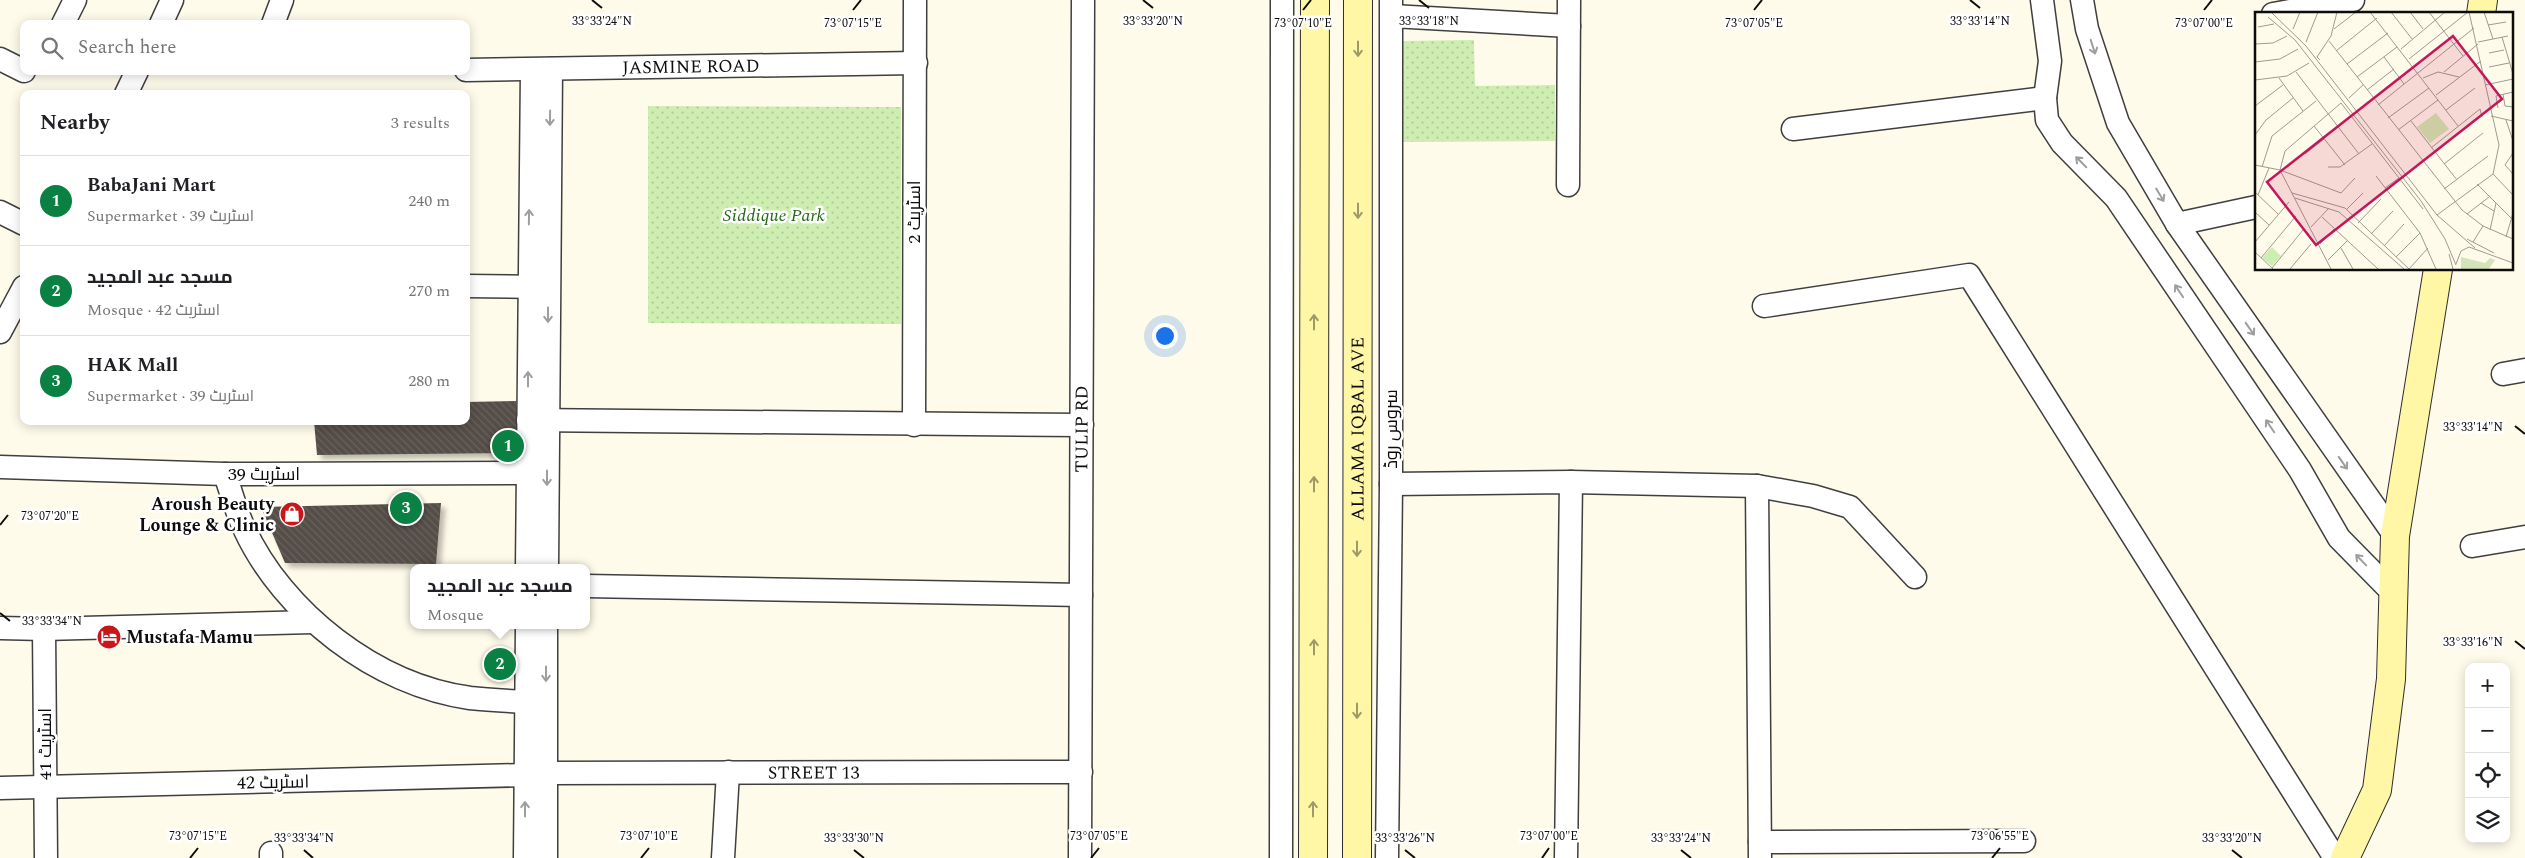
<!DOCTYPE html>
<html lang="en">
<head>
<meta charset="utf-8">
<style>
	:root { --surface:#fff; --page:#f2f2f2; --text:#202124; --muted:#757577; --line:#e0e0e0; --accent:#0b8043 }
	body { margin:0; font-family:Spectral,Cairo,serif; background:var(--page); color:var(--text) }
	.controls { position:absolute; right:15px; bottom:15px; display:grid; overflow:hidden; border-radius:10px; box-shadow:0 2px 12px #0003 }
	.controls button { width:45px; height:45px; display:grid; place-items:center; padding:0; border:0; border-bottom:1px solid var(--line); background:var(--surface); color:var(--text); font:25px sans-serif }
	.you { position:absolute; left:1164px; top:335px; width:18px; height:18px; margin:-12px; border:4px solid #fff; border-radius:50%; background:#1a73e8; box-shadow:0 0 0 8px #1a73e833 }
	.badge { display:grid; place-items:center; width:32px; height:32px; border-radius:50%; background:var(--accent); color:#fff; font-size:16px; font-weight:700 }
	.pin { position:absolute; translate:-50% -50%; border:2px solid #fff; box-shadow:0 1px 5px #0006 }
	.popup { position:absolute; left:410px; top:564px; width:180px; height:65px; box-sizing:border-box; display:grid; place-content:center; border-radius:10px; background:var(--surface); filter:drop-shadow(0 1px 4px #0005); font-size:16px; white-space:nowrap; color:var(--muted) }
	.popup b { font-size:19px; color:var(--text) }
	.popup::after { content:''; position:absolute; left:50%; top:100%; margin-left:-10px; border:10px solid transparent; border-top-color:var(--surface) }
	.list { margin:0; padding:0; list-style:none }
	h2 { display:flex; justify-content:space-between; align-items:center; height:65px; margin:0; padding:0 20px; font-size:21px }
	h2 small { font-size:16px; font-weight:400; color:var(--muted) }
	.list li { display:grid; grid-template-columns:32px 1fr auto; gap:15px; align-items:center; box-sizing:border-box; height:90px; padding:0 20px; border-top:1px solid var(--line) }
	.list b { display:block; font-size:19px; white-space:nowrap }
	.list p { margin:0; font-size:16px; white-space:nowrap; color:var(--muted) }
	.list em { font-size:16px; font-style:normal; color:var(--muted) }
	.icon { flex:none; width:28px; height:28px; fill:none; stroke:currentColor; stroke-width:2; stroke-linecap:round; stroke-linejoin:round }
	.map { position:relative; flex:none; width:2525px; height:858px; overflow:hidden }
	.search { position:absolute; background:var(--surface); box-shadow:0 2px 12px #0003; left:20px; top:20px; width:450px; height:55px; display:flex; align-items:center; gap:12px; box-sizing:border-box; padding:0 18px; border-radius:10px; color:var(--muted); font-size:19px }
	.panel { position:absolute; background:var(--surface); box-shadow:0 2px 12px #0003; left:20px; top:90px; width:450px; height:335px; border-radius:10px }
	.map>svg:first-child { display:block }
</style>
</head>
<body>
<div class="map">
<svg width="2525" height="858" viewBox="0 0 2525 858">
	<defs>
		<pattern id="grass-dots" width="8" height="8" patternUnits="userSpaceOnUse" patternTransform="scale(1.25)"><rect width="8" height="8" fill="#ceedb0"/><path d="M2 2h.1M6 6h.1" fill="none" stroke="#b0ca96" stroke-width="1.8" stroke-linecap="round"/></pattern>
		<pattern id="building-back-hatch" width="6" height="6" patternUnits="userSpaceOnUse" patternTransform="scale(1.25)"><rect width="6" height="6" fill="#554d47"/><path d="M-1 5l2 2M0 0l6 6M5-1l2 2" fill="none" stroke="#68625d"/></pattern>
		<filter id="shadow"><feDropShadow dx="4.5" dy="4.5" stdDeviation="2.5" flood-color="#0004"/></filter>
	</defs>
	<rect width="100%" height="100%" fill="#fffbea"/>
	<path fill="url(#grass-dots)" d="M 1474,40 L 1475,86 L 1555,85 L 1555,141 L 1403,142 L 1402,41 Z
		M 648,106 L 901,107 L 901,324 L 648,323 Z"/>
	<path fill="url(#building-back-hatch)" filter="url(#shadow)" d="M 516,401 L 517,453 L 317,455 L 314,421 L 466,421 L 466,402 Z
		M 441,503 L 436,564 L 285,563 L 261,507 Z"/>
	<g fill="none" stroke-linecap="round" stroke-linejoin="round">
		<defs>
			<g id="street">
				<path d="M 2042,0 L 2050,61 L 2045,98 L 2047,120 L 2062,143 L 2116,198 L 2300,470 L 2339,538 L 2395,595"/>
				<path d="M 2082,0 L 2087,29 L 2118,123 L 2177,224 L 2395,536"/>
				<path d="M 2273,14 L 2353,0"/>
				<path d="M 1392,16 L 1569,26"/>
				<path d="M 63,24 L 75,0"/>
				<path d="M 161,24 L 172,0"/>
				<path d="M 273,24 L 282,0"/>
				<path d="M 0,59 L 24,71"/>
				<path id="s1" d="M 466,70 L 916,63"/>
				<path d="M 126,94 L 137,71"/>
				<path d="M 1793,129 L 2045,98"/>
				<path d="M 1568,185 L 1569,0"/>
				<path d="M 0,212 L 24,224"/>
				<path d="M 2177,224 L 2256,207"/>
				<path d="M 466,286 L 542,287"/>
				<path d="M 1764,306 L 1969,275 L 2335,858"/>
				<path d="M 0,332 L 24,287"/>
				<path d="M 2503,374 L 2525,370"/>
				<path d="M 528,420 L 1082,425"/>
				<path d="M 914,425 L 915,0"/>
				<path d="M 0,467 L 225,474 L 528,473"/>
				<path d="M 225,474 C 231,492 236,511 244,528 C 283,613 376,685 470,698 C 489,700 508,701 527,702"/>
				<path d="M 1391,484 L 1571,482 L 1757,486 L 1813,496 L 1850,507 L 1915,577"/>
				<path d="M 1757,486 L 1760,858"/>
				<path d="M 2472,546 L 2525,537"/>
				<path d="M 527,568 L 532,70"/>
				<path d="M 547,568 L 551,69"/>
				<path d="M 586,586 L 1081,595"/>
				<path d="M 0,628 L 44,629 L 313,622"/>
				<path d="M 44,629 L 46,858"/>
				<path id="s2" d="M 0,788 L 525,775 L 546,773 L 1081,772"/>
				<path d="M 1760,842 L 2024,841"/>
				<path d="M 271,853 L 271,858"/>
				<path d="M 525,858 L 527,625"/>
				<path d="M 546,858 L 546,625"/>
				<path d="M 723,858 L 728,772"/>
				<path id="s3" d="M 1080,858 L 1083,0"/>
				<path d="M 1281,858 L 1282,0"/>
				<path d="M 1387,858 L 1391,484 L 1391,0"/>
				<path d="M 1566,858 L 1571,482"/>
			</g>
			<g id="secondary">
				<path d="M 2481,14 L 2483,0"/>
				<path d="M 1313,858 L 1315,0"/>
				<path id="s4" d="M 1357,858 L 1358,0"/>
				<path d="M 2345,858 L 2377,790 L 2391,679 L 2395,536 L 2438,269"/>
			</g>
		</defs>
		<use href="#street" stroke="#3f3f3f" stroke-width="25"/>
		<use href="#secondary" stroke="#2e2e2e" stroke-width="30"/>
		<use href="#street" stroke="#fff" stroke-width="22"/>
		<use href="#secondary" stroke="#fff7a5" stroke-width="28"/>
	</g>
	<defs><path id="oneway-shaft" d="M-6 0H5M1.5-3L5.5 0L1.5 3" fill="none" stroke-width="1.6" stroke-linecap="round" stroke-linejoin="round" transform="scale(1.25)"/></defs>
	<g stroke="#9e9e9e">
		<use href="#oneway-shaft" transform="translate(2093 47) rotate(72)"/>
		<use href="#oneway-shaft" transform="translate(550 118) rotate(91)"/>
		<use href="#oneway-shaft" transform="translate(2081 162) rotate(-135)"/>
		<use href="#oneway-shaft" transform="translate(2160 195) rotate(59)"/>
		<use href="#oneway-shaft" transform="translate(529 217) rotate(-89)"/>
		<use href="#oneway-shaft" transform="translate(2179 291) rotate(-124)"/>
		<use href="#oneway-shaft" transform="translate(548 315) rotate(90)"/>
		<use href="#oneway-shaft" transform="translate(2250 329) rotate(55)"/>
		<use href="#oneway-shaft" transform="translate(528 379) rotate(-90)"/>
		<use href="#oneway-shaft" transform="translate(2270 426) rotate(-124)"/>
		<use href="#oneway-shaft" transform="translate(2343 463) rotate(55)"/>
		<use href="#oneway-shaft" transform="translate(547 478) rotate(90)"/>
		<use href="#oneway-shaft" transform="translate(2361 560) rotate(-134)"/>
		<use href="#oneway-shaft" transform="translate(546 674) rotate(90)"/>
		<use href="#oneway-shaft" transform="translate(525 809) rotate(-90)"/>
	</g>
	<g stroke="#9e9968">
		<use href="#oneway-shaft" transform="translate(1358 49) rotate(90)"/>
		<use href="#oneway-shaft" transform="translate(1358 211) rotate(90)"/>
		<use href="#oneway-shaft" transform="translate(1314 322) rotate(-90)"/>
		<use href="#oneway-shaft" transform="translate(1314 484) rotate(-90)"/>
		<use href="#oneway-shaft" transform="translate(1357 549) rotate(90)"/>
		<use href="#oneway-shaft" transform="translate(1314 647) rotate(-90)"/>
		<use href="#oneway-shaft" transform="translate(1357 711) rotate(90)"/>
		<use href="#oneway-shaft" transform="translate(1313 809) rotate(-90)"/>
	</g>
	<path fill="none" stroke="#0c0c0c" stroke-width="2" d="M 592,0 L 602,8M 1143,0 L 1153,8M 1419,0 L 1429,8M 1970,0 L 1980,8M 853,10 L 861,0M 1303,10 L 1311,0M 1754,10 L 1762,0M 2204,10 L 2212,0M 2515,426 L 2525,434M 0,525 L 8,515M 0,613 L 10,621M 2515,641 L 2525,649M 304,850 L 313,858M 854,850 L 864,858M 1405,850 L 1415,858M 1681,850 L 1691,858M 2232,850 L 2242,858M 190,858 L 198,848M 641,858 L 649,848M 1091,858 L 1099,848M 1542,858 L 1549,848M 1992,858 L 2000,848"/>
	<defs>
		<symbol id="shop-disc" viewBox="-11 -11 22 22"><circle r="9.5" fill="#c9161a" stroke="#fff"/><path d="M-5-2.5h2.3a2.7 3.5 0 0 1 5.4 0H5L5.5 6h-11ZM-1.5-2.5h3a1.5 2.3 0 0 0-3 0Z" fill="#fff"/></symbol>
		<symbol id="hotel-disc" viewBox="-11 -11 22 22"><circle r="9.5" fill="#c9161a" stroke="#fff"/><path d="M-6-4.5h1.5V1H6V5H4.5V3h-9V5H-6ZM-4 0a1.8 1.8 0 1 1 3.6 0ZM.5 0V-2.5h3Q6-2.5 6 0Z" fill="#fff"/></symbol>
	</defs>
	<g fill-rule="evenodd">
		<use href="#shop-disc" x="278" y="500" width="28" height="28"/>
		<use href="#hotel-disc" x="95" y="623" width="28" height="28"/>
	</g>
	<g text-anchor="middle" stroke-width="5" stroke-linejoin="round" paint-order="stroke">
		<g font-size="18" fill="#0c0c0c" stroke="#fff">
			<text dy="6" stroke="none"><textPath href="#s1" startOffset="225">JASMINE ROAD</textPath></text>
			<text transform="translate(914 212) rotate(-90)" y="6">اسٹریٹ 2</text>
			<text dy="6" stroke="none"><textPath href="#s3" startOffset="429">TULIP RD</textPath></text>
			<text dy="6" stroke="none"><textPath href="#s4" startOffset="429">ALLAMA IQBAL AVE</textPath></text>
			<text transform="translate(1391 429) rotate(-90)" y="6">سروس روڈ</text>
			<text x="264" y="480">اسٹریٹ 39</text>
			<text transform="translate(45 744) rotate(-90)" y="6">اسٹریٹ 41</text>
			<text dy="6" stroke="none"><textPath href="#s2" startOffset="814">STREET 13</textPath></text>
			<text transform="translate(273 782) rotate(-1)" y="6">اسٹریٹ 42</text>
		</g>
		<g font-size="18" font-style="italic" fill="#256916" stroke="#fff">
			<text x="774" y="221">Siddique Park</text>
		</g>
		<g font-size="18" font-weight="bold" fill="#0c0c0c" stroke="#fff" text-anchor="end">
			<text x="274" y="510">Aroush Beauty<tspan x="274" dy="21">Lounge &amp; Clinic</tspan></text>
			<text x="126" y="643" text-anchor="start">Mustafa Mamu</text>
		</g>
	</g>
	<g transform="translate(2255 12)">
		<rect width="258" height="258" fill="#fffbea"/>
		<path d="M 181,101 L 194,117 L 175,131 L 162,115 ZM 17,235 L 26,244 L 17,254 L 7,246 Z" fill="#ceedb0"/>
		<path d="M 206,245 L 230,251 L 235,246 L 240,248 L 234,257 L 206,257 Z" fill="#d4e3b9"/>
		<path fill="none" stroke="#9e9b91" stroke-width="1" d="M 115,0 L 203,114M 136,0 L 157,27M 155,0 L 168,17M 174,0 L 208,44M 214,0 L 244,133 L 238,162M 229,0 L 238,27M 17,1 L 51,34 L 182,203 L 220,236M 13,5 L 40,28 L 166,189 L 190,227 L 201,253M 233,13 L 251,10M 3,15 L 19,12M 38,17 L 45,0M 79,17 L 101,0M 247,25 L 258,62M 74,29 L 207,198 L 228,214 L 258,227M 51,30 L 63,0M 223,30 L 253,24M 0,32 L 18,31 L 32,24M 146,37 L 190,0M 81,39 L 122,6M 234,41 L 249,38M 129,45 L 149,72M 154,47 L 213,0M 65,48 L 62,45 L 76,24 L 82,0M 0,50 L 25,47 L 43,37M 92,52 L 133,21M 234,55 L 254,51M 41,60 L 104,142M 189,60 L 223,32M 102,65 L 142,35M 24,66 L 48,99M 168,66 L 183,60 L 204,65M 0,68 L 32,64 L 54,51M 230,73 L 258,67M 112,78 L 139,57M 248,82 L 250,94 L 258,95M 181,83 L 226,49M 94,86 L 108,73M 123,93 L 219,16M 0,94 L 28,73M 243,96 L 241,84 L 258,80M 191,98 L 220,76M 236,104 L 258,109M 133,106 L 174,76M 251,108 L 258,129M 156,109 L 202,168M 59,114 L 90,153M 143,118 L 183,88M 0,123 L 11,108 L 38,86M 176,136 L 225,97 L 227,105M 258,141 L 250,153 L 258,162M 50,142 L 69,127M 189,152 L 228,121M 0,153 L 25,158 L 86,181 L 100,166M 7,155 L 17,124 L 61,89M 73,155 L 85,155 L 117,132M 238,162 L 258,183M 121,164 L 165,221 L 181,257M 222,172 L 256,206M 130,176 L 144,166M 189,177 L 233,144M 0,180 L 23,202M 37,181 L 90,196 L 154,257M 3,183 L 14,156M 40,186 L 84,200 L 149,257M 226,191 L 239,199M 91,198 L 108,181M 0,200 L 14,213M 212,202 L 234,185M 182,203 L 238,162M 67,205 L 123,257M 103,211 L 126,187M 56,215 L 74,196M 235,218 L 241,191M 116,222 L 138,199M 251,225 L 258,201M 212,227 L 239,241M 0,230 L 34,190M 218,230 L 228,214M 65,232 L 79,217M 129,234 L 149,212M 86,236 L 98,257M 0,240 L 18,257M 194,242 L 198,257M 141,245 L 165,221M 6,246 L 41,204M 73,248 L 92,229M 201,252 L 206,239 L 214,235 L 258,251M 17,256 L 48,218M 35,257 L 56,232M 76,257 L 25,158 L 30,139 L 86,91 L 168,197M 154,257 L 173,236"/>
		<path fill="#c2185b" fill-opacity="0.15" stroke="#c2185b" stroke-width="2.5" d="M 198,24 L 247,87 L 61,233 L 12,170 Z"/>
		<rect width="258" height="258" fill="none" stroke="#0c0c0c" stroke-width="2.5"/>
	</g>
	<g font-size="12" text-anchor="middle" fill="#0c0c0c" stroke="#fff" stroke-width="5" stroke-linejoin="round" paint-order="stroke">
		<text x="602" y="25">33°33'24"N</text>
		<text x="1153" y="25">33°33'20"N</text>
		<text x="1429" y="25">33°33'18"N</text>
		<text x="1980" y="25">33°33'14"N</text>
		<text x="853" y="27">73°07'15"E</text>
		<text x="1303" y="27">73°07'10"E</text>
		<text x="1754" y="27">73°07'05"E</text>
		<text x="2204" y="27">73°07'00"E</text>
		<text x="2473" y="431">33°33'14"N</text>
		<text x="50" y="520">73°07'20"E</text>
		<text x="52" y="625">33°33'34"N</text>
		<text x="2473" y="646">33°33'16"N</text>
		<text x="198" y="840">73°07'15"E</text>
		<text x="649" y="840">73°07'10"E</text>
		<text x="1099" y="840">73°07'05"E</text>
		<text x="1549" y="840">73°07'00"E</text>
		<text x="2000" y="840">73°06'55"E</text>
		<text x="304" y="842">33°33'34"N</text>
		<text x="854" y="842">33°33'30"N</text>
		<text x="1405" y="842">33°33'26"N</text>
		<text x="1681" y="842">33°33'24"N</text>
		<text x="2232" y="842">33°33'20"N</text>
	</g>
</svg>
<div class="controls">
<button>+</button>
<button>−</button>
<button><svg class="icon" aria-label="locate" viewBox="0 0 24 24"><circle cx="12" cy="12" r="6"/><path d="M12 2v4M12 18v4M2 12h4M18 12h4"/></svg></button>
<button><svg class="icon" aria-label="layers" viewBox="0 0 24 24"><path d="M12 4l9 5-9 5-9-5zM3 14l9 5 9-5"/></svg></button>
</div>
<div class="you"></div>
<div class="pin badge" style="left:508px;top:446px">1</div>
<div class="pin badge" style="left:500px;top:664px">2</div>
<div class="popup"><b>مسجد عبد المجید</b>Mosque</div>
<div class="pin badge" style="left:406px;top:508px">3</div>
<div class="search"><svg class="icon" aria-label="search" viewBox="0 0 24 24"><circle cx="10" cy="10" r="6"/><path d="M15 15l6 6"/></svg>Search here</div>
<section class="panel">
<h2>Nearby<small>3 results</small></h2>
<ul class="list">
<li><span class="badge">1</span><div><b>BabaJani Mart</b><p>Supermarket · اسٹریٹ 39</p></div><em>240 m</em></li>
<li><span class="badge">2</span><div><b>مسجد عبد المجید</b><p>Mosque · اسٹریٹ 42</p></div><em>270 m</em></li>
<li><span class="badge">3</span><div><b>HAK Mall</b><p>Supermarket · اسٹریٹ 39</p></div><em>280 m</em></li>
</ul>
</section>
</div>
</body>
</html>
